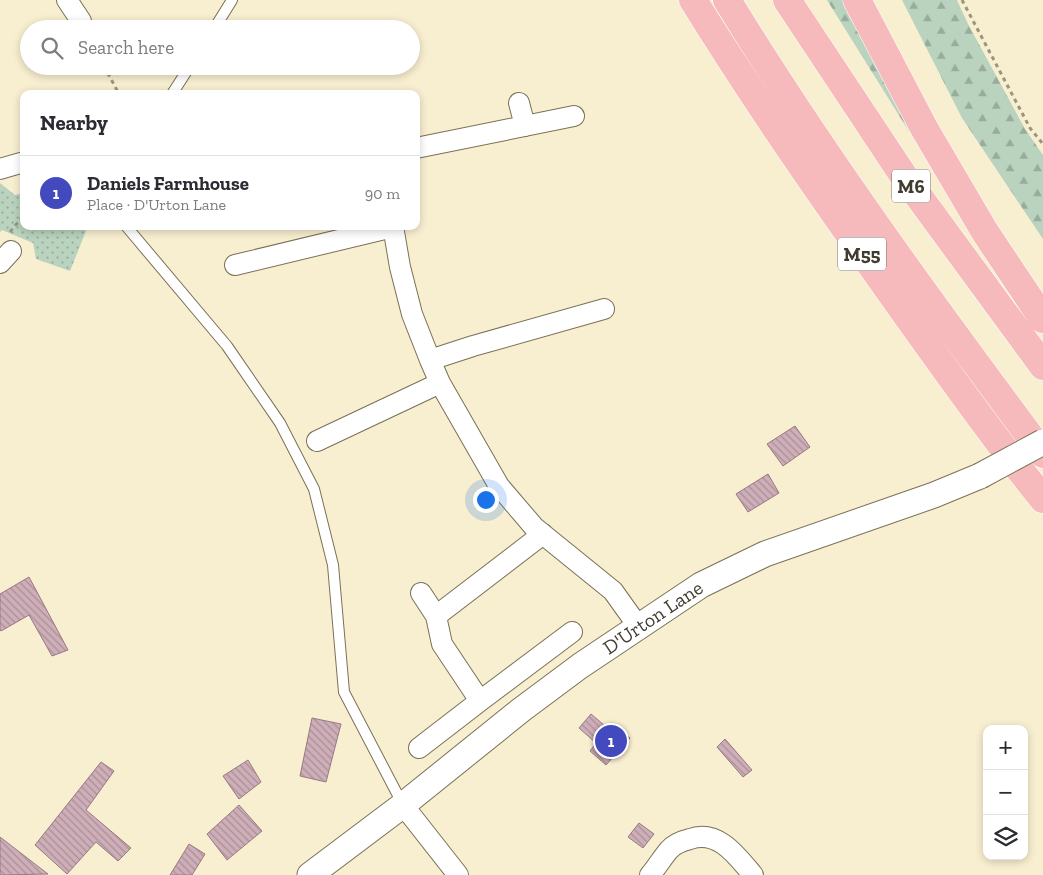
<!DOCTYPE html>
<html lang="en">
<head>
<meta charset="utf-8">
<style>
	:root { --surface:#fff; --page:#f2f2f3; --text:#2b2b33; --muted:#7c7c81; --line:#e1e1e2; --accent:#424abe }
	body { margin:0; font-family:"Zilla Slab",serif; background:var(--page); color:var(--text) }
	.controls { position:absolute; right:15px; bottom:15px; display:grid; overflow:hidden; border-radius:10px; box-shadow:0 2px 8px #0003 }
	.controls button { width:45px; height:45px; display:grid; place-items:center; padding:0; border:0; border-bottom:1px solid var(--line); background:var(--surface); color:var(--text); font:25px sans-serif }
	.you { position:absolute; left:485px; top:499px; width:18px; height:18px; margin:-12px; border:4px solid #fff; border-radius:50%; background:#1a73e8; box-shadow:0 0 0 8px #1a73e833 }
	.badge { display:grid; place-items:center; width:32px; height:32px; border-radius:50%; background:var(--accent); color:#fff; font-size:16px; font-weight:700 }
	.pin { position:absolute; translate:-50% -50%; border:2px solid #fff; box-shadow:0 1px 5px #0006 }
	.list { margin:0; padding:0; list-style:none }
	h2 { display:flex; justify-content:space-between; align-items:center; height:65px; margin:0; padding:0 20px; font-size:21px }
	h2 small { font-size:16px; font-weight:400; color:var(--muted) }
	.list li { display:grid; grid-template-columns:32px 1fr auto; gap:15px; align-items:center; box-sizing:border-box; height:75px; padding:0 20px; border-top:1px solid var(--line) }
	.list b { display:block; font-size:19px; white-space:nowrap }
	.list p { margin:0; font-size:16px; white-space:nowrap; color:var(--muted) }
	.list em { font-size:16px; font-style:normal; color:var(--muted) }
	.icon { flex:none; width:28px; height:28px; fill:none; stroke:currentColor; stroke-width:2; stroke-linecap:round; stroke-linejoin:round }
	.map { position:relative; flex:none; width:1043px; height:875px; overflow:hidden }
	.search { position:absolute; background:var(--surface); box-shadow:0 2px 8px #0003; left:20px; top:20px; width:400px; height:55px; display:flex; align-items:center; gap:12px; box-sizing:border-box; padding:0 18px; border-radius:28px; color:var(--muted); font-size:19px }
	.panel { position:absolute; background:var(--surface); box-shadow:0 2px 8px #0003; left:20px; top:90px; width:400px; height:140px; border-radius:10px }
	.map>svg:first-child { display:block }
</style>
</head>
<body>
<div class="map">
<svg width="1043" height="875" viewBox="0 0 1043 875">
	<defs>
		<pattern id="green-dots" width="8" height="8" patternUnits="userSpaceOnUse" patternTransform="scale(1.25)"><rect width="8" height="8" fill="#b9d3be"/><path d="M2 2h.1M6 6h.1" fill="none" stroke="#98ac9b" stroke-width="1.8" stroke-linecap="round"/></pattern>
		<pattern id="forest-firs" width="22" height="20" patternUnits="userSpaceOnUse" patternTransform="scale(1.25)"><rect width="22" height="20" fill="#b9d3be"/><path d="M5 1l3.5 6h-7zM16 11l3.5 6h-7z" fill="#98ac9b"/></pattern>
		<pattern id="building-back-hatch" width="6" height="6" patternUnits="userSpaceOnUse" patternTransform="scale(1.25)"><rect width="6" height="6" fill="#ceaeb8"/><path d="M-1 5l2 2M0 0l6 6M5-1l2 2" fill="none" stroke="#a98f96"/></pattern>
	</defs>
	<rect width="100%" height="100%" fill="#f8eed0"/>
	<path fill="url(#green-dots)" d="M 0,183 L 15,195 L 24,193 L 24,226 L 88,226 L 70,271 L 36,259 L 33,243 L 2,230 L 0,232 Z"/>
	<path fill="url(#forest-firs)" d="M 827,0 L 845,0 L 910,133 Z
		M 902,0 L 957,0 L 968,24 L 1025,129 L 1043,155 L 1043,239 L 962,118 Z"/>
	<path fill="url(#building-back-hatch)" stroke="#977983" d="M 795,426 L 810,447 L 783,466 L 767,444 Z
		M 768,474 L 779,493 L 748,512 L 736,494 Z
		M 29,577 L 68,650 L 52,656 L 29,615 L 1,631 L 0,630 L 0,594 Z
		M 591,714 L 611,731 L 615,725 L 630,738 L 606,765 L 590,751 L 596,743 L 579,728 Z
		M 312,718 L 341,724 L 326,782 L 300,776 Z
		M 725,739 L 752,770 L 743,777 L 717,747 Z
		M 248,760 L 261,782 L 239,799 L 223,776 Z
		M 101,762 L 114,771 L 86,810 L 131,848 L 118,861 L 96,842 L 67,874 L 35,845 Z
		M 239,805 L 262,831 L 227,860 L 207,834 Z
		M 639,823 L 654,834 L 643,848 L 628,837 Z
		M 0,837 L 48,874 L 0,875 Z
		M 189,844 L 205,854 L 192,875 L 170,875 Z"/>
	<g fill="none" stroke-linecap="round" stroke-linejoin="round">
		<defs>
			<path id="service" d="M 214,29 L 232,0
				M 172,94 L 190,66
				M 126,226 L 227,346 L 280,423 L 314,489 L 333,565 L 344,692 L 403,805"/>
			<path id="minor" d="M 67,0 L 81,21
				M 519,103 L 525,126
				M 416,148 L 574,116
				M 0,169 L 24,162
				M 393,226 L 400,267 L 412,314 L 430,360 L 440,383 L 499,486 L 534,527 L 613,591 L 638,626
				M 0,263 L 11,251
				M 235,265 L 393,227
				M 430,360 L 473,346 L 604,309
				M 317,441 L 440,383
				M 421,593 L 436,616 L 543,534
				M 436,616 L 442,644 L 480,701 L 572,632
				M 419,748 L 480,701
				M 403,805 L 458,875
				M 650,875 C 657,867 662,858 669,850 C 674,844 682,841 690,839 C 718,829 737,856 753,875"/>
			<g id="tertiary">
				<path id="s1" d="M 310,875 L 403,805 L 521,710 L 580,666 L 701,585 L 765,554 L 934,495 L 980,476"/>
			</g>
			<path id="motorway" d="M 693,0 C 761,110 835,215 910,320 C 953,380 996,441 1043,499
				M 727,0 C 823,157 933,306 1043,454
				M 787,0 L 903,175 L 1043,366
				M 857,0 L 924,128 L 985,232 L 1043,319"/>
		</defs>
		<use href="#service" stroke="#7a7056" stroke-width="12"/>
		<use href="#minor" stroke="#7a7056" stroke-width="22"/>
		<use href="#tertiary" stroke="#7a7056" stroke-width="27"/>
		<use href="#motorway" stroke="#fff" stroke-width="29"/>
		<path stroke="#9b947f" stroke-width="3" stroke-dasharray="4 4" stroke-linecap="butt" d="M 962,0 L 1030,128 L 1043,144
			M 104,66 L 119,94
			M 10,232 L 24,215"/>
		<use href="#service" stroke="#fff" stroke-width="10"/>
		<use href="#minor" stroke="#fff" stroke-width="20"/>
		<use href="#tertiary" stroke="#fff" stroke-width="25"/>
		<use href="#motorway" stroke="#f6babc" stroke-width="28"/>
		<defs>
			<path id="tertiary-bridge" d="M 980,476 L 1043,442"/>
		</defs>
		<use href="#tertiary-bridge" stroke="#7a7056" stroke-width="27" stroke-linecap="butt"/>
		<use href="#tertiary-bridge" stroke="#fff" stroke-width="25"/>
	</g>
	<g text-anchor="middle" stroke-width="4.5" stroke-linejoin="round" paint-order="stroke">
		<g fill="#fff" stroke="#79766e" stroke-width="1">
			<rect x="892" y="169.5" width="38" height="33" rx="4"/>
			<rect x="838" y="237.5" width="48" height="33" rx="4"/>
		</g>
		<g font-size="19" font-weight="bold" fill="#403c30">
			<text x="911" y="193">M6</text>
			<text x="862" y="261">M55</text>
		</g>
		<g font-size="20" fill="#403c30" stroke="#fff">
			<text dy="7" stroke="none"><textPath href="#s1" startOffset="429">D'Urton Lane</textPath></text>
		</g>
	</g>
</svg>
<div class="controls">
<button>+</button>
<button>−</button>
<button><svg class="icon" aria-label="layers" viewBox="0 0 24 24"><path d="M12 4l9 5-9 5-9-5zM3 14l9 5 9-5"/></svg></button>
</div>
<div class="you"></div>
<div class="pin badge" style="left:611px;top:741px">1</div>
<div class="search"><svg class="icon" aria-label="search" viewBox="0 0 24 24"><circle cx="10" cy="10" r="6"/><path d="M15 15l6 6"/></svg>Search here</div>
<section class="panel">
<h2>Nearby<small></small></h2>
<ul class="list">
<li><span class="badge">1</span><div><b>Daniels Farmhouse</b><p>Place · D'Urton Lane</p></div><em>90 m</em></li>
</ul>
</section>
</div>
</body>
</html>
